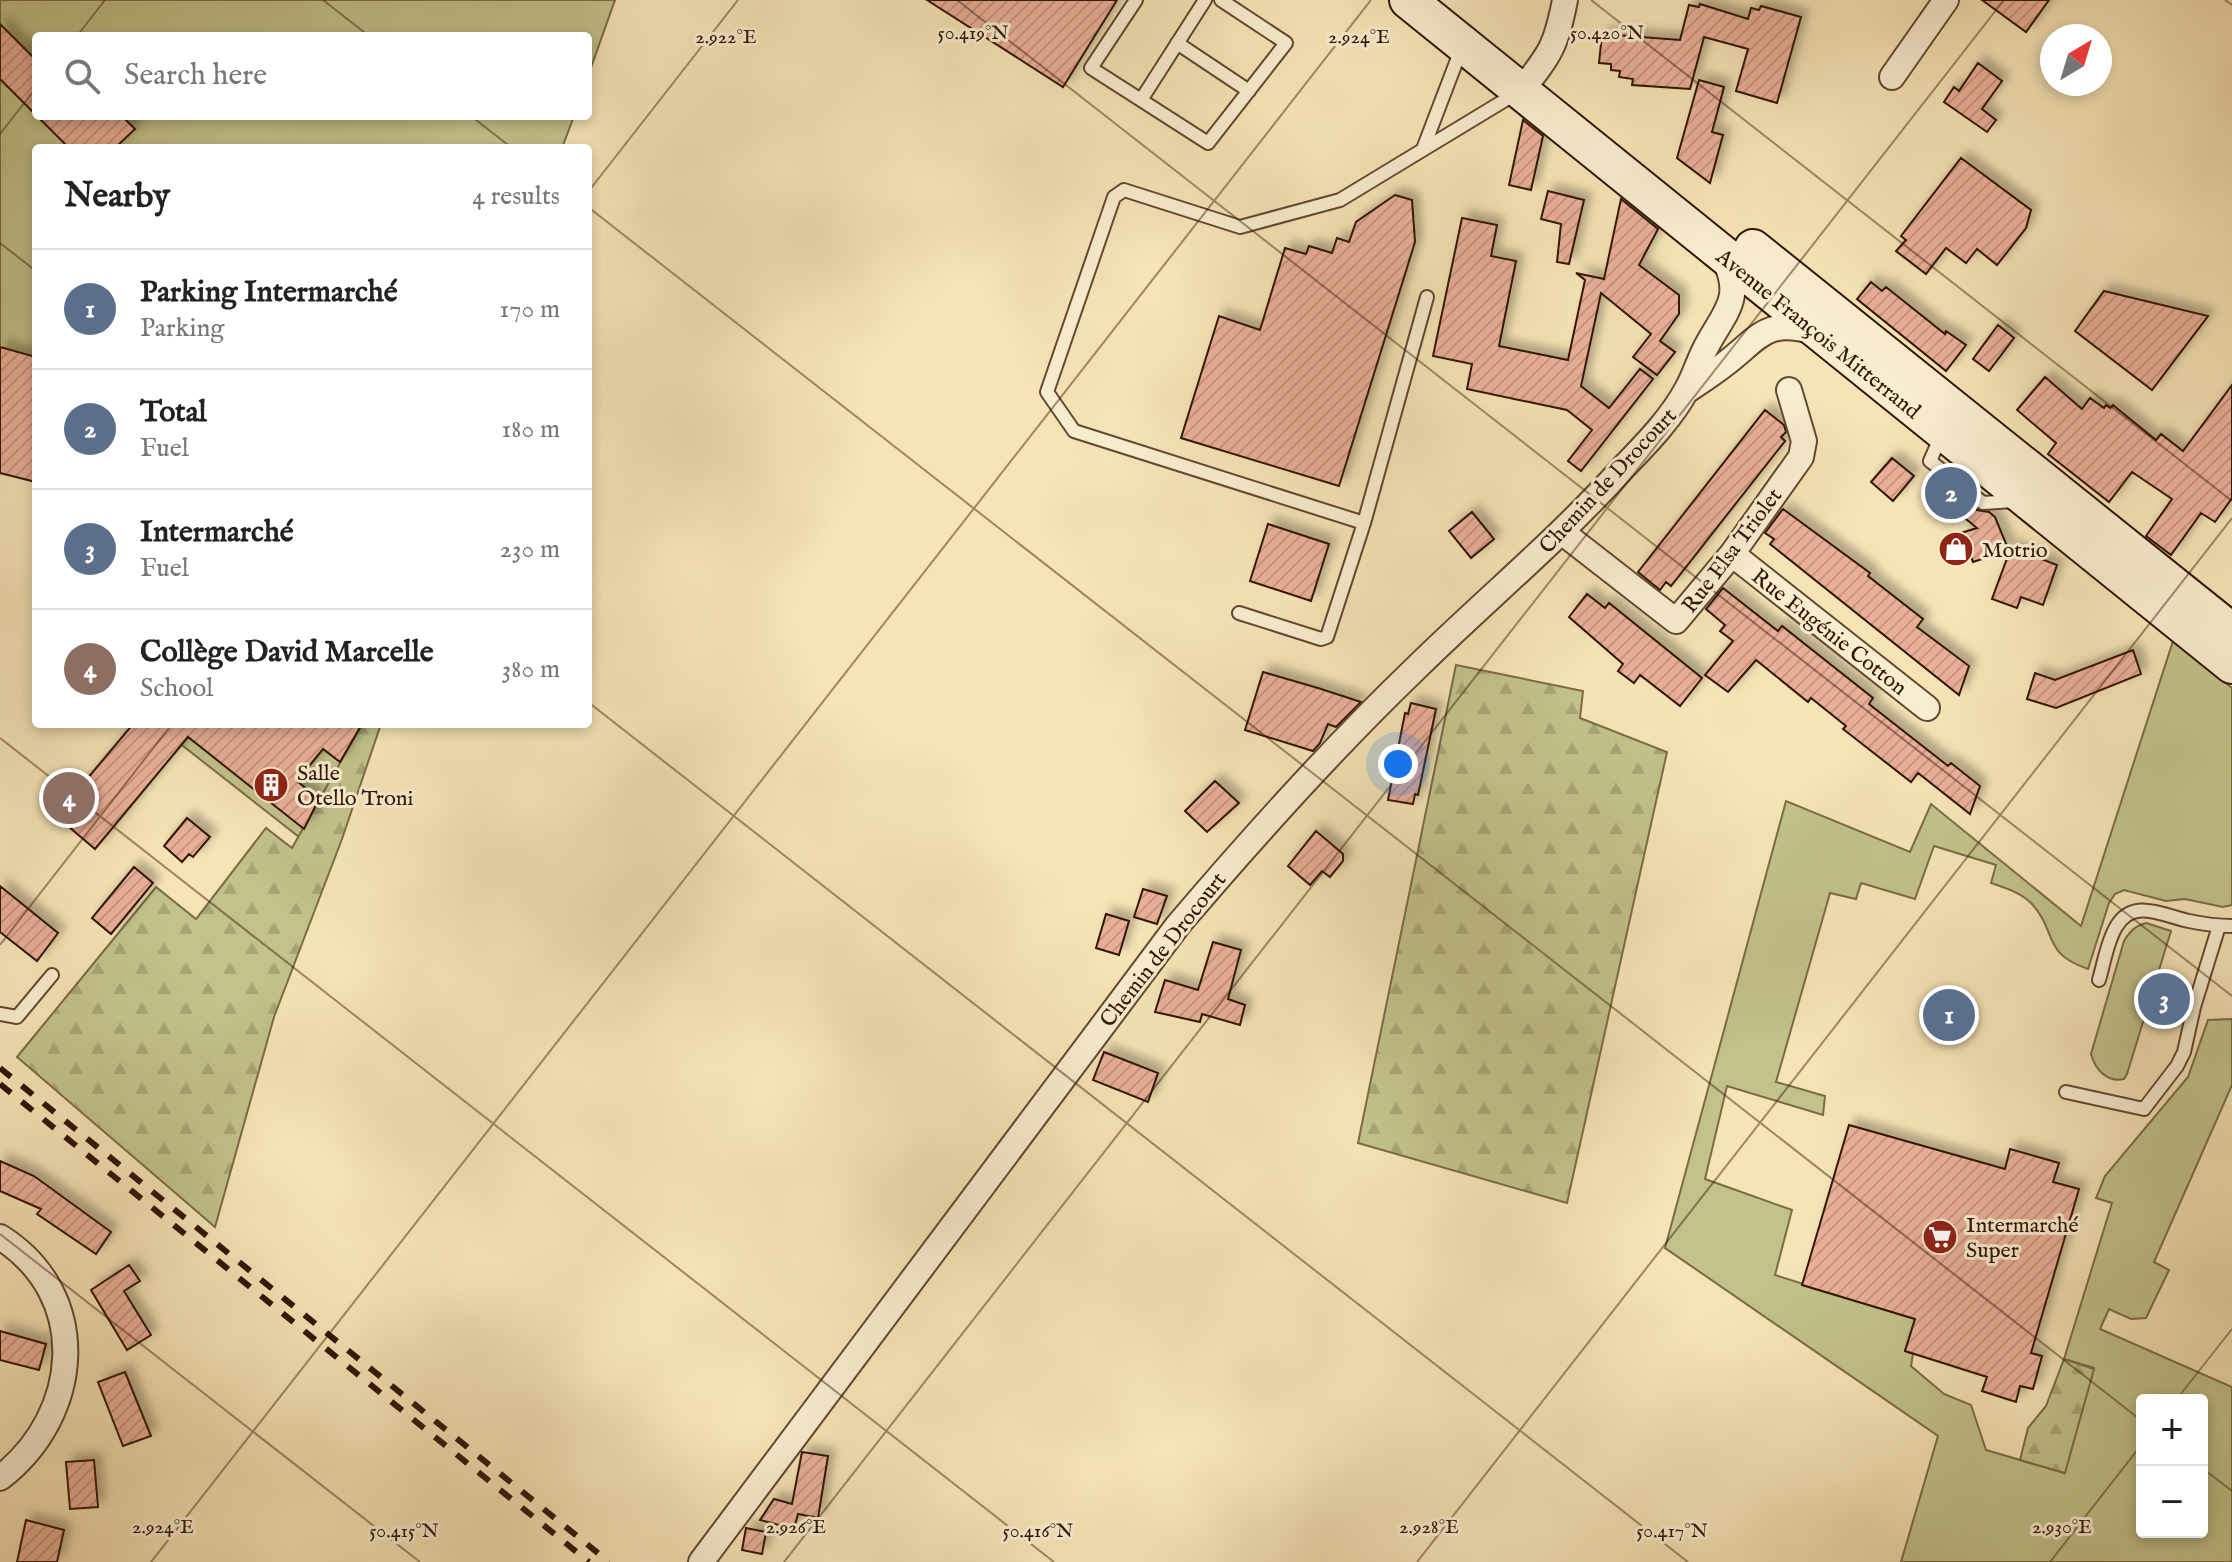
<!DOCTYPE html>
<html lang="en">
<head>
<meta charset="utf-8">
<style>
	:root { --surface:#fff; --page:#f2f2f2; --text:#222; --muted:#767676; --line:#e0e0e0; --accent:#ea580c }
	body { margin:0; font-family:"IM FELL English",serif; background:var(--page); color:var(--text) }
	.controls { position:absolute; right:24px; bottom:24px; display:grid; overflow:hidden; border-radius:8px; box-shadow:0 4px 12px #0003 }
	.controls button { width:72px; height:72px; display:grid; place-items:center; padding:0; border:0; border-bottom:2px solid var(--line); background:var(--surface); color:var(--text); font:40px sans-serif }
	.compass { position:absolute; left:2040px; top:24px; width:72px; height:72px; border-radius:50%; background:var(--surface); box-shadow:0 4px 12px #0003; rotate:38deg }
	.you { position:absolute; left:1398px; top:764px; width:28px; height:28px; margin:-20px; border:6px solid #fff; border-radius:50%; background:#1a73e8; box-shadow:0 0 0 12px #1a73e833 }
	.badge { display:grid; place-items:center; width:52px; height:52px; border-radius:50%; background:var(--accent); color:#fff; font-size:26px; font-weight:700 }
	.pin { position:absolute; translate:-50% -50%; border:4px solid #fff; box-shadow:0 2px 8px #0006 }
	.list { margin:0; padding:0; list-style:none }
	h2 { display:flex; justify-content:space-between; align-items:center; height:104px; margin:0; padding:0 32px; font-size:34px }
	h2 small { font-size:26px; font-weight:400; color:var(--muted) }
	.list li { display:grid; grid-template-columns:52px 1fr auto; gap:24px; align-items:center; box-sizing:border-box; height:120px; padding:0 32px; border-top:2px solid var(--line) }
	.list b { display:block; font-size:30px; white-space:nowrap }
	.list p { margin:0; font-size:26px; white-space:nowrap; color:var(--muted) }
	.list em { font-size:26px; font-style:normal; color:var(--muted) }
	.icon { flex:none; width:44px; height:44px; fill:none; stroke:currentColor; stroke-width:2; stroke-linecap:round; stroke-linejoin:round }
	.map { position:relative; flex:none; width:2232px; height:1562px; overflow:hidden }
	.search { position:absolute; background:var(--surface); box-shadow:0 4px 12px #0003; left:32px; top:32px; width:560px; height:88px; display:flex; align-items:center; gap:20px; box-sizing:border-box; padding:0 28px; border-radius:8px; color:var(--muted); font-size:30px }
	.panel { position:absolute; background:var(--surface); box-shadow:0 4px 12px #0003; left:32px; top:144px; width:560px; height:584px; border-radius:8px }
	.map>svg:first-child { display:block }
</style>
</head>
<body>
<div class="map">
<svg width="2232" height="1562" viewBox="0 0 2232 1562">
	<defs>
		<pattern id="forest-firs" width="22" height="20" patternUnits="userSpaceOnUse" patternTransform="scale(2)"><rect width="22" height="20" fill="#c2c28a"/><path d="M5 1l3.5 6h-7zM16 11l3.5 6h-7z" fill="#a7a675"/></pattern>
		<pattern id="building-hatch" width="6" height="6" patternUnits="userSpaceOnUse" patternTransform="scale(2)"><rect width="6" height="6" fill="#e9af98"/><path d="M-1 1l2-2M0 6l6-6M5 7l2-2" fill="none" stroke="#c89681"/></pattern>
		<filter id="shadow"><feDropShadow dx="7" dy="-7" stdDeviation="4" flood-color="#0004"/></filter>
	</defs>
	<rect width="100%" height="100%" fill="#f6e4b6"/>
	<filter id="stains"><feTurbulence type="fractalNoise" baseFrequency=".0025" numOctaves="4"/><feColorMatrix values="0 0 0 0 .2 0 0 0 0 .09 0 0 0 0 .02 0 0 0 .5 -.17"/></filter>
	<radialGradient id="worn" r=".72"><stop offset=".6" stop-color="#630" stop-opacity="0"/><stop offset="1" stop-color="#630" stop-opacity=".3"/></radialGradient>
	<path fill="#c2c28a" stroke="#7a6b46" stroke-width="2" fill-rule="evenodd" d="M 0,0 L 615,0 L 588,76 L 588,36 L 36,36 L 36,116 L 574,116 L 562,148 L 36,148 L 36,482 L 0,473 Z
		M 2173,641 L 2232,688 L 2232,905 L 2223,907 L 2185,899 L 2166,901 L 2124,890 L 2115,894 L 2109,903 L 2088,969 C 2041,953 2058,932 2031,903 C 2020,892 2005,888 1991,883 L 1996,865 L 1934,846 L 1915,899 L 1861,883 L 1856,899 L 1830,893 L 1776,1082 L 1825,1096 L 1823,1115 L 1727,1086 L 1705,1179 L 1792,1210 L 1775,1275 L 1915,1319 L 1905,1351 L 1913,1354 L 1911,1366 L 1944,1394 L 1971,1405 L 1986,1450 L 2064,1473 L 2094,1368 L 2064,1359 L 2112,1203 L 2096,1198 L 2105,1176 L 2188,1077 L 2208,1020 L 2232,1019 L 2232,1085 L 2154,1262 L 2169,1270 L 2146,1318 L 2131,1319 L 2109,1309 L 2100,1329 L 2232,1387 L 2232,1562 L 1901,1562 L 1938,1436 L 1665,1248 L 1786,801 L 1910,852 L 1931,804 L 2081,926 ZM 2142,1400 L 2202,1400 L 2202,1532 L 2142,1532 Z
		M 155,724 L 362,724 L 299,837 Z
		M 2146,923 L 2171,931 L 2127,1074 L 2124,1079 C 2107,1083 2095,1069 2091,1054 L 2124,941 C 2130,931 2135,926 2146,923 Z"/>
	<path fill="url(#forest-firs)" stroke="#7a6b46" stroke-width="2" d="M 1456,665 L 1583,691 L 1580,718 L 1667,752 L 1567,1203 L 1358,1143 Z
		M 362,724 L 381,724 L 342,839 L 274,1017 L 215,1227 L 17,1057 L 156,887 L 196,919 L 266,828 L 292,848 Z
		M 2064,1359 L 2094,1369 L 2065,1473 L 2020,1460 L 2028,1428 L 2046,1406 Z"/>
	<path fill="url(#building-hatch)" stroke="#311403" stroke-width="2" filter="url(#shadow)" d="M 927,0 L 1117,0 L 1063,87 Z
		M 1982,0 L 2049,0 L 2026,32 Z
		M 1700,4 L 1748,19 L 1751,8 L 1759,10 L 1761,6 L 1801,17 L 1777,103 L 1736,91 L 1748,49 L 1704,37 L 1690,89 L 1632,85 L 1633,79 L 1619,77 L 1620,71 L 1611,70 L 1611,64 L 1599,63 L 1602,34 L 1680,40 L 1689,5 L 1699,7 Z
		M 0,24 L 36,60 L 36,115 L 0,79 Z
		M 1978,63 L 2002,81 L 1982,109 L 1996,120 L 1987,132 L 1944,102 L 1954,87 L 1959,91 Z
		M 1699,80 L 1724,87 L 1712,132 L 1723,135 L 1710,183 L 1677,158 Z
		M 37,116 L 122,116 L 135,129 L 115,148 L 69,148 Z
		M 1523,120 L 1543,136 L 1531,190 L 1509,185 Z
		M 1961,158 L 2031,210 L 2026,228 L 1997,265 L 1977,249 L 1966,263 L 1946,248 L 1926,274 L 1896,251 L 1906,240 L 1901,236 Z
		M 1548,191 L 1584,200 L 1569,264 L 1557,262 L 1561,224 L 1541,219 Z
		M 1395,195 L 1412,200 L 1415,242 L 1339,486 L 1181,438 L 1219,316 L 1260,330 L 1285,248 L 1306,254 L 1309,246 L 1332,253 L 1337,238 L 1349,242 L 1356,222 Z
		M 1621,199 L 1658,229 L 1639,265 L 1679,295 L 1679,314 L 1660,341 L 1675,352 L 1657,375 L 1633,357 L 1651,334 L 1601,293 L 1581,386 L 1609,408 L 1640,369 L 1653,379 L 1581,471 L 1568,461 L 1592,430 L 1567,410 L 1467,389 L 1472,364 L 1433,356 L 1462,218 L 1497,225 L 1491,256 L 1516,261 L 1499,346 L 1568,360 L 1585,280 L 1576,273 L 1604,279 Z
		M 1871,282 L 1882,291 L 1886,287 L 1945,334 L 1946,331 L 1966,345 L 1946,371 L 1857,299 Z
		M 2104,291 L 2208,316 L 2152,390 L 2075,331 Z
		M 1998,325 L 2014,338 L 1989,371 L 1973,359 Z
		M 0,347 L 36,357 L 36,482 L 0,473 Z
		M 2045,377 L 2082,409 L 2090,398 L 2104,408 L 2106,405 L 2110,408 L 2113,405 L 2156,440 L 2161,434 L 2183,451 L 2232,385 L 2232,498 L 2215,522 L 2201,513 L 2171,555 L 2146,536 L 2172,499 L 2132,472 L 2109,502 L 2048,454 L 2056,443 L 2017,410 Z
		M 1765,410 L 1784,425 L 1786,432 L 1781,437 L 1785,441 L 1671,586 L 1666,582 L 1660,590 L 1638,572 Z
		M 1892,458 L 1914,476 L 1893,501 L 1871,482 Z
		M 1934,475 L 1977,510 L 1989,512 L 1995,517 L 2009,551 L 2011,547 L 2057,565 L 2043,605 L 2021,597 L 2017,608 L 1992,599 L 2009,553 L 2006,551 L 1973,562 L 1961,533 L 1977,528 L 1925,486 Z
		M 1783,509 L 1870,573 L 1868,576 L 1923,619 L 1917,627 L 1969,666 L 1959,695 L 1770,544 L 1774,539 L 1765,533 Z
		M 1472,512 L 1494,539 L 1471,558 L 1449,531 Z
		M 1268,524 L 1329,544 L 1311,601 L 1250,581 Z
		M 1723,588 L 1778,631 L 1782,626 L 1873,698 L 1869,704 L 1948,766 L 1951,763 L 1980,786 L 1970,814 L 1918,773 L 1911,782 L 1843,729 L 1846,726 L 1811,698 L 1808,702 L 1756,660 L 1728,692 L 1705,675 L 1733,641 L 1720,631 L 1725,625 L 1706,609 Z
		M 1587,594 L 1605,608 L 1609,603 L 1702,678 L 1680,706 L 1640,675 L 1634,683 L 1618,671 L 1623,664 L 1569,617 Z
		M 2133,650 L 2141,674 L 2056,708 L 2027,699 L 2035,673 L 2055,680 Z
		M 1263,672 L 1318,688 L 1361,702 L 1336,727 L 1328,724 L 1320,743 L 1313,751 L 1245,730 Z
		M 1411,703 L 1436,709 L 1418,795 L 1415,794 L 1413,804 L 1388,800 L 1405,713 L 1408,714 Z
		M 133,724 L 362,724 L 340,762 L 323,749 L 297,781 L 319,799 L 304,829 L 188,737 L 95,849 L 56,816 Z
		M 1215,781 L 1239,803 L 1207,832 L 1185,811 Z
		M 187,818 L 210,837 L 193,857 L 189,854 L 182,862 L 164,846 Z
		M 1316,831 L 1343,854 L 1343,861 L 1330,877 L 1322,871 L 1310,885 L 1288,866 Z
		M 134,867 L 153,883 L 111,934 L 92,918 Z
		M 0,886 L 58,933 L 37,961 L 0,932 Z
		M 1143,889 L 1167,896 L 1157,924 L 1134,917 Z
		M 1106,914 L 1129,921 L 1119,955 L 1096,948 Z
		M 1213,942 L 1241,950 L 1228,999 L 1245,1005 L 1240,1025 L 1202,1014 L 1200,1022 L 1155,1012 L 1165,980 L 1198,990 Z
		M 2157,985 L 2177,991 L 2171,1012 L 2151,1006 Z
		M 1104,1052 L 1158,1073 L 1148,1102 L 1093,1080 Z
		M 1849,1125 L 2005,1169 L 2010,1149 L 2059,1163 L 2053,1182 L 2079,1189 L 2031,1353 L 2042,1356 L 2033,1389 L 2020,1386 L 2016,1402 L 1982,1391 L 1987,1377 L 1905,1351 L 1915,1319 L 1802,1285 Z
		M 0,1161 L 34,1176 L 111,1232 L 96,1254 L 37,1214 L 41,1209 L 0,1191 Z
		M 129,1265 L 140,1281 L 124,1291 L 151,1335 L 127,1350 L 91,1290 Z
		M 0,1331 L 46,1344 L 39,1370 L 0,1360 Z
		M 125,1372 L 151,1436 L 123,1446 L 98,1382 Z
		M 802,1452 L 828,1456 L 818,1518 L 798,1514 L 794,1529 L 760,1520 L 774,1499 L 792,1504 Z
		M 94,1460 L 98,1507 L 70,1509 L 66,1462 Z
		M 26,1520 L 64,1530 L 57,1562 L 17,1562 Z
		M 746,1528 L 766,1532 L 762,1554 L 742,1550 Z"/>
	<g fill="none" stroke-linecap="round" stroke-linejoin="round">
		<defs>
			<path id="service" d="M 1136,0 L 1091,68 L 1208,143 L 1286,43 L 1221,0
				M 1177,43 L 1249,91
				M 1141,100 L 1205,0
				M 1423,149 L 1462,47
				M 1941,436 L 1930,461 L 1983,503 L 2014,501 L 2016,499
				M 1364,523 L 1427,297
				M 1239,613 L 1321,639 L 1327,637 L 1364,523 L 1074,431 L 1047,392 L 1114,197 L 1124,190 L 1240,227 L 1340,200 L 1515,94
				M 2099,980 C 2104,963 2107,942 2116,927 C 2133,897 2164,916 2189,921 C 2203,924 2218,926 2232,926
				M 0,1014 L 17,1017 L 52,975
				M 2066,1092 L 2144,1109 L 2177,1066 L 2184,1052 L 2194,1007 L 2219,926"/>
			<path id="minor" d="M 1892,77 L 1946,0
				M 1521,91 C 1550,54 1556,47 1565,0
				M 1688,390 C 1701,381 1714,373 1725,364 C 1760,337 1766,318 1814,332
				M 1563,533 L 1676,621 L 1732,554 L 1801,457 L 1804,441 L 1789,390
				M 1732,554 L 1927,708
				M 0,1237 C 92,1295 82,1415 0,1478
				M 701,1562 L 1178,925 C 1253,837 1330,751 1413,671 C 1482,603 1557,541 1622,469 C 1645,445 1671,419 1687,389 C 1694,377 1698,363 1704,351 C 1722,314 1746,300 1723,257"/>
			<path id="secondary" d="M 1408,0 L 2232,665
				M 1753,248 L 2232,632"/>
		</defs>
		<use href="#service" stroke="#624830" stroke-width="16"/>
		<use href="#minor" stroke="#624830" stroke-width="28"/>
		<use href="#secondary" stroke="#311403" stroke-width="40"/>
		<use href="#service" stroke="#f9edd0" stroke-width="12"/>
		<use href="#minor" stroke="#f9edd0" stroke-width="24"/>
		<use href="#secondary" stroke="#f9edd0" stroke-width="36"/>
		<path stroke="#311403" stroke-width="6" stroke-dasharray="14 14" stroke-linecap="butt" d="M 0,1068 L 609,1562
			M 0,1084 L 589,1562"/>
	</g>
	<path fill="none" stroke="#311403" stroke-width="2" stroke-opacity="0.45" d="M 323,0 L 369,36M 957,0 L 2232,996M 1591,0 L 2232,501M 2225,0 L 2232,5M 77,36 L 105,0M 471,116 L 512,148M 0,134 L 36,88M 588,192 L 738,0M 588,207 L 2142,1421M 0,243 L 36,271M 588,702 L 1688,1562M 0,738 L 1054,1562M 0,945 L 172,724M 0,1234 L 420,1562M 2176,1400 L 2232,1329M 2202,1468 L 2232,1491M 151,1562 L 1371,0M 784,1562 L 2004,0M 1417,1562 L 2232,518M 2050,1562 L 2142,1444"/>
	<defs>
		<symbol id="shop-disc" viewBox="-11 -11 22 22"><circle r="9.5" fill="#8f2418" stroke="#f9edd0"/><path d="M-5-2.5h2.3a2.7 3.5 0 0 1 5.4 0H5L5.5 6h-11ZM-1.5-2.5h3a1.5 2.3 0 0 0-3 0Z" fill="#fff"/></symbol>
		<symbol id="building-disc" viewBox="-11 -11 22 22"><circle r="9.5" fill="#8f2418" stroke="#f9edd0"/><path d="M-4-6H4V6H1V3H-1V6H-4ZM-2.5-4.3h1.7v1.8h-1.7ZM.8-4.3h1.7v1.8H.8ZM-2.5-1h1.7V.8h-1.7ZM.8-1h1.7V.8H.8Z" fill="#fff"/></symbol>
		<symbol id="supermarket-disc" viewBox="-11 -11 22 22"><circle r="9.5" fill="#8f2418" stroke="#f9edd0"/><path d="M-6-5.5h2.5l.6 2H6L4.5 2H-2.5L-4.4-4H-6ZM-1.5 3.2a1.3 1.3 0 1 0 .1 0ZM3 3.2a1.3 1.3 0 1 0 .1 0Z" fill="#fff"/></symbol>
	</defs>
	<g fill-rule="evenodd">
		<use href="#shop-disc" x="1936" y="529" width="40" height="40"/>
		<use href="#building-disc" x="251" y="765" width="40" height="40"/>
		<use href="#supermarket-disc" x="1920" y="1217" width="40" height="40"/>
	</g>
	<g text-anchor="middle" stroke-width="6" stroke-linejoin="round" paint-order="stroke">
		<g font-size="22" fill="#311403" stroke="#f9edd0">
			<text transform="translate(1819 333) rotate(39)" y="8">Avenue François Mitterrand</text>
			<text transform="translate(1607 480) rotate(-47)" y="8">Chemin de Drocourt</text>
			<text transform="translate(1731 550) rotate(-53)" y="8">Rue Elsa Triolet</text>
			<text transform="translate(1830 631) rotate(38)" y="8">Rue Eugénie Cotton</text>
			<text transform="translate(1162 949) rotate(-52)" y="8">Chemin de Drocourt</text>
		</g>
		<g font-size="22" fill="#311403" stroke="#f9edd0" text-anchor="start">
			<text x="1982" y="557">Motrio</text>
			<text x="297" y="780">Salle<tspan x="297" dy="25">Otello Troni</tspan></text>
			<text x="1966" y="1232">Intermarché<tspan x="1966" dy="25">Super</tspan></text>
		</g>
	</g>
	<g font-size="20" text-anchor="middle" fill="#311403" stroke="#f9edd0" stroke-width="6" stroke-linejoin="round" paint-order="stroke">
		<text x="973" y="39">50.419°N</text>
		<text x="1607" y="39">50.420°N</text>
		<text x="726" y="43">2.922°E</text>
		<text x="1359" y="43">2.924°E</text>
		<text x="163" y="1533">2.924°E</text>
		<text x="796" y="1533">2.926°E</text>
		<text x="1429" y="1533">2.928°E</text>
		<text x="2062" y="1533">2.930°E</text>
		<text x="404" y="1537">50.415°N</text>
		<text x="1038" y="1537">50.416°N</text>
		<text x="1672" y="1537">50.417°N</text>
	</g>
	<rect width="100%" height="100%" filter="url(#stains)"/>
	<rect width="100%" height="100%" fill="url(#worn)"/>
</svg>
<div class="controls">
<button>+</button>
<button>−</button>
</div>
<svg class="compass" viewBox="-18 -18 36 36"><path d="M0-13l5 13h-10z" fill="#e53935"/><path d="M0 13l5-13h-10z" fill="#767676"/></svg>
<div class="you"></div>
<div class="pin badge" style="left:1949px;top:1015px;background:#5c6f8a">1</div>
<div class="pin badge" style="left:1951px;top:493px;background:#5c6f8a">2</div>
<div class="pin badge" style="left:2164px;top:999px;background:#5c6f8a">3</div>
<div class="pin badge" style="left:69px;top:798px;background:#8d6e63">4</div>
<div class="search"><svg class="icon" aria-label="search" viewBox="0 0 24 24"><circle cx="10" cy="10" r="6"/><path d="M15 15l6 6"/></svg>Search here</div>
<section class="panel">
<h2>Nearby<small>4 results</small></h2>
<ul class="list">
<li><span class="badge" style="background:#5c6f8a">1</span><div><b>Parking Intermarché</b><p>Parking</p></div><em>170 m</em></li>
<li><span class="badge" style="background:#5c6f8a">2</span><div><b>Total</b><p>Fuel</p></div><em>180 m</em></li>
<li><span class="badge" style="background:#5c6f8a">3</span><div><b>Intermarché</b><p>Fuel</p></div><em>230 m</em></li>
<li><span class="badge" style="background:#8d6e63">4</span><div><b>Collège David Marcelle</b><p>School</p></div><em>380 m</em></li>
</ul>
</section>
</div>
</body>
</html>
